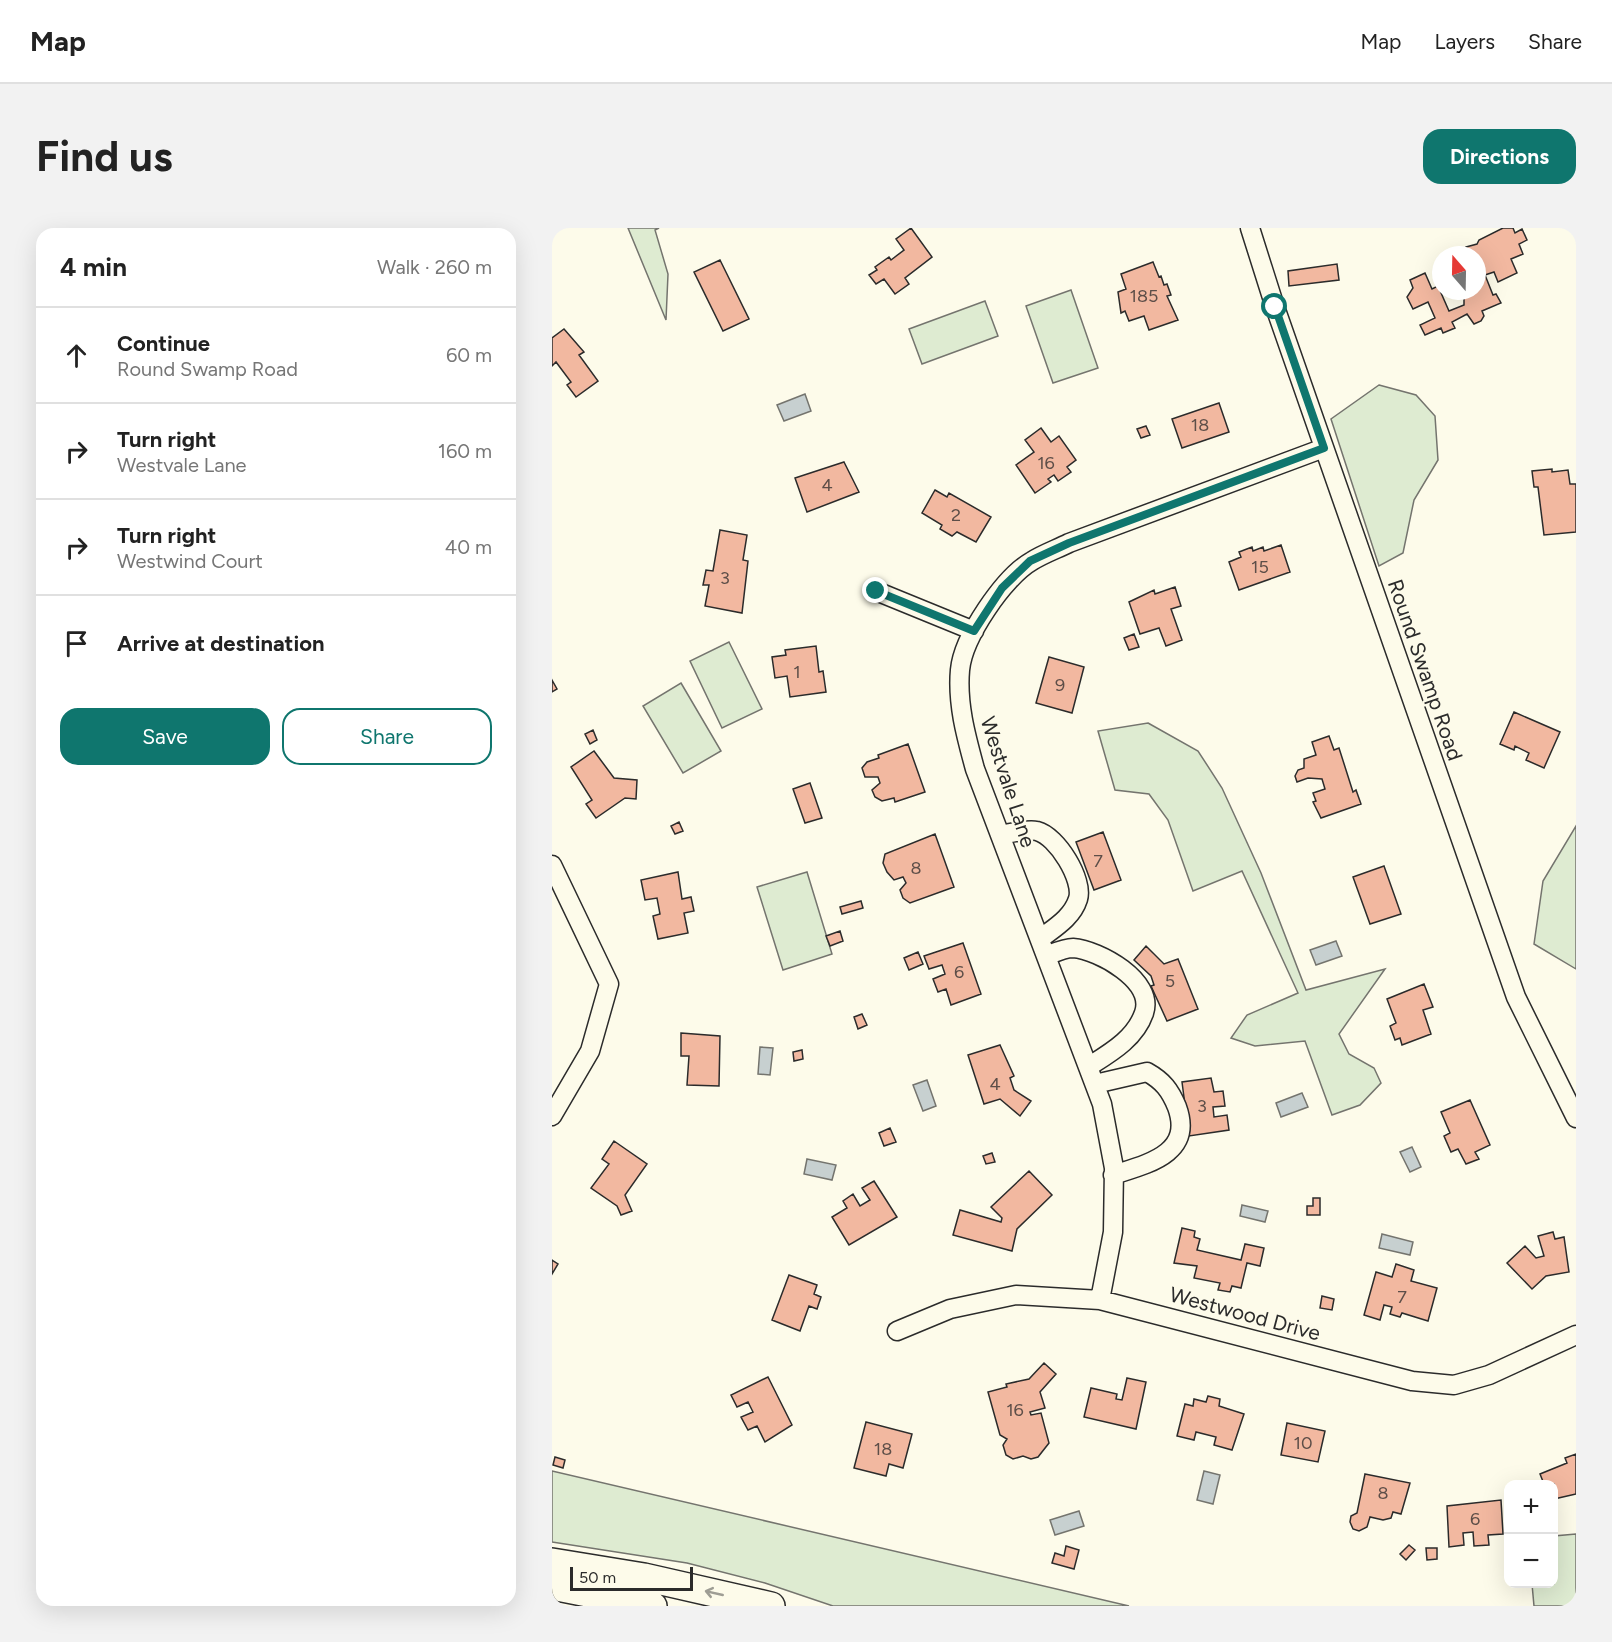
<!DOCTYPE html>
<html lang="en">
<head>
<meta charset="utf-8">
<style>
	:root { --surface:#fff; --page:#f2f2f2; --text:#222; --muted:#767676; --line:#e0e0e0; --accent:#0f766e }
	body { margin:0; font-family:Figtree,sans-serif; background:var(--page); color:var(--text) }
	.controls { position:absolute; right:18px; bottom:18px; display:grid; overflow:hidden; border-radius:12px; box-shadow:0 6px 24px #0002 }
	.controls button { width:54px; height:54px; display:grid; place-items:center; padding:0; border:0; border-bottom:2px solid var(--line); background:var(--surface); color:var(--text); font:30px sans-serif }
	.compass { position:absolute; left:880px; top:18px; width:54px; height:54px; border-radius:50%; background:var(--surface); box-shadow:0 6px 24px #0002; rotate:340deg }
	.scale { position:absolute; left:18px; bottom:15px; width:123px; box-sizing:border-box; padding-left:6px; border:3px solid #2b2b2b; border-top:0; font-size:16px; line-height:21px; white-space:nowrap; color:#2b2b2b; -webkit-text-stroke:4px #fdfbea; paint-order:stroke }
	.stop { position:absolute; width:18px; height:18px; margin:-14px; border:4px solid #0f766e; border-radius:50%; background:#fff }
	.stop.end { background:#0f766e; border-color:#fff; box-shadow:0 2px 6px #0008 }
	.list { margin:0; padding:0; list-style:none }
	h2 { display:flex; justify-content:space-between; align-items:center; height:78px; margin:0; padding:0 24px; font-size:26px }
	h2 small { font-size:20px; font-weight:400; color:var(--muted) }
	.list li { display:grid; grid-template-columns:39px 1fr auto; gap:18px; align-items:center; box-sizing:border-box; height:96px; padding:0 24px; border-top:2px solid var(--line) }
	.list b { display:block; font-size:22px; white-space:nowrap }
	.list p { margin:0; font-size:20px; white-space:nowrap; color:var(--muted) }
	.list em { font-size:20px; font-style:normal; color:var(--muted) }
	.actions { display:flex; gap:12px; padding:18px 24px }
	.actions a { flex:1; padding:14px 0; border:2px solid var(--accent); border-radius:18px; text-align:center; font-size:21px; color:var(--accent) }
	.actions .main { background:var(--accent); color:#fff }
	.icon { flex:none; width:33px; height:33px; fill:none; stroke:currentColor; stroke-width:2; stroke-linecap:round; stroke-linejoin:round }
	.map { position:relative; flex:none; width:1024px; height:1378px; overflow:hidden; border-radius:18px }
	header { display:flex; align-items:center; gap:36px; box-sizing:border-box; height:84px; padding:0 30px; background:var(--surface); border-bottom:2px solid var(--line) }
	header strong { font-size:28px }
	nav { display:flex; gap:33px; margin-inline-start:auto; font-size:21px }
	.intro { display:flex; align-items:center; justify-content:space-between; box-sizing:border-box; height:144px; padding:0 36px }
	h1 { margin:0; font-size:42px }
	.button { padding:15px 27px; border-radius:18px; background:var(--accent); color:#fff; font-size:21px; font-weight:700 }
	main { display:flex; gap:36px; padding:0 36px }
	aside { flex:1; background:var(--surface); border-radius:18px; box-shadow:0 6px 24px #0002 }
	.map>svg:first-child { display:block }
</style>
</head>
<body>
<header>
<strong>Map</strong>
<nav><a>Map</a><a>Layers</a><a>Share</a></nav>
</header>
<div class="intro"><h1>Find us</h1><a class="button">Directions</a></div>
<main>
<aside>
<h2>4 min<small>Walk · 260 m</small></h2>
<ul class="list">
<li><svg class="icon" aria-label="ahead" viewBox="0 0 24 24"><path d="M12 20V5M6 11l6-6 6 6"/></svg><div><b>Continue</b><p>Round Swamp Road</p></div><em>60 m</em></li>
<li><svg class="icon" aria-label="right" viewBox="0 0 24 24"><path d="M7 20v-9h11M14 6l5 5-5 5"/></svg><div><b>Turn right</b><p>Westvale Lane</p></div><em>160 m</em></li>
<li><svg class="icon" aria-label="right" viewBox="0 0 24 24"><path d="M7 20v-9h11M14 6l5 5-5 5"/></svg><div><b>Turn right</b><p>Westwind Court</p></div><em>40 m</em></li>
<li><svg class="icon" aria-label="arrive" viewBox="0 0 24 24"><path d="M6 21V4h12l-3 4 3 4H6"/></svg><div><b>Arrive at destination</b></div></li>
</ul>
<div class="actions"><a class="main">Save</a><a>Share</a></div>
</aside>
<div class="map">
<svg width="1024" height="1378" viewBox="0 0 1024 1378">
	<rect width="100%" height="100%" fill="#fdfbea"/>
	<path fill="#deebd1" stroke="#74746e" stroke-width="1.5" d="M 76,0 L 107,0 L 103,2 L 116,46 L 114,92 Z
		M 519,62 L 546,140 L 501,155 L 474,78 Z
		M 433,73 L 446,108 L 370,136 L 357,101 Z
		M 827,157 L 864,167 L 883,188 L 886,232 L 862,272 L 851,325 L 827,338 L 779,191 Z
		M 177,414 L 210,481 L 170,500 L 138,433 Z
		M 129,455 L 169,523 L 131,545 L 91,478 Z
		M 596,495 L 646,523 L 670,560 L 709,645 L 754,762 L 833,741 L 787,806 L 797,826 L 822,840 L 829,855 L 808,877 L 780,887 L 753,813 L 703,818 L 679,810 L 695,787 L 746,765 L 690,643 L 641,663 L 616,592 L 597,566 L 563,562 L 546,503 Z
		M 1024,598 L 1024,741 L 982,716 L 991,653 Z
		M 255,644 L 280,726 L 231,742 L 205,659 Z
		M 0,1243 L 577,1378 L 281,1378 L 213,1355 L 135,1335 L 0,1314 Z
		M 1024,1306 L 1024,1378 L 982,1378 L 980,1356 L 1002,1356 L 1002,1308 Z"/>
	<path fill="#c7d0d0" stroke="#74746e" stroke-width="1.5" d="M 253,166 L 259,183 L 232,193 L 225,177 Z
		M 784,713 L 790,728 L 764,737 L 758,722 Z
		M 208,819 L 221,820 L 218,847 L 206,846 Z
		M 375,852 L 384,878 L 371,883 L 361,857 Z
		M 750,865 L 756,879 L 729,889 L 724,875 Z
		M 860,919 L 869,939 L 858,944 L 848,924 Z
		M 255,931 L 284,937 L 280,952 L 252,946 Z
		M 690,977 L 716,983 L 713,994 L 688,988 Z
		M 830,1006 L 861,1014 L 858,1027 L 827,1020 Z
		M 652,1243 L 668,1247 L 661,1276 L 645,1272 Z
		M 527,1283 L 532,1298 L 503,1307 L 498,1292 Z"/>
	<path fill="#f2b8a0" stroke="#2b2b2b" stroke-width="1.5" d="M 359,0 L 380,29 L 353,50 L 357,56 L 343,66 L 332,51 L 324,56 L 317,47 L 325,42 L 323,39 L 337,29 L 339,32 L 352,22 L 344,11 Z
		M 951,0 L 961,0 L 963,5 L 970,1 L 975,12 L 967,16 L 971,26 L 959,31 L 965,45 L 946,54 L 942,44 L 933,47 L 941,67 L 944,66 L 949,75 L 930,83 L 932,88 L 929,93 L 922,96 L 915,86 L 900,94 L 903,100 L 891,105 L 889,100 L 873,107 L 868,97 L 883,90 L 876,74 L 861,81 L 855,69 L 861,60 L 858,52 L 873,45 L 880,61 L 886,58 L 897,83 L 912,77 L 912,63 L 925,63 L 925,51 L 928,49 L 925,43 L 925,27 L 918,27 L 914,19 L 925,16 L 927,12 Z
		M 168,32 L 197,91 L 171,103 L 142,44 Z
		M 601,34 L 607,49 L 609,48 L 612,57 L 615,56 L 619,67 L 615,68 L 626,92 L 597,102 L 592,88 L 577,93 L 573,83 L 569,85 L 566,64 L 574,61 L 569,46 Z
		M 785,36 L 787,52 L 737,58 L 736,43 Z
		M 12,101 L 32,124 L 27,127 L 46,153 L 24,169 L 15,157 L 19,154 L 4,134 L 0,138 L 0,110 Z
		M 667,175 L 677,204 L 630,220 L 620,191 Z
		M 594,198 L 598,207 L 589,210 L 585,201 Z
		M 489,200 L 499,214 L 507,208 L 524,232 L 515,239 L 519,244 L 506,253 L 502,247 L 496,251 L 499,254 L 483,265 L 464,237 L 482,224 L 473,212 Z
		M 292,234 L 307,264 L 255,284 L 243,250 Z
		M 1000,241 L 1000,244 L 1016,242 L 1018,256 L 1024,256 L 1024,304 L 992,307 L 986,259 L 982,259 L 980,243 Z
		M 383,262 L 395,269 L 397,265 L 439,289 L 424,314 L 405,304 L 400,308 L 388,301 L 390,297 L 370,285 Z
		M 168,302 L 195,307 L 191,332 L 196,333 L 190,385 L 153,378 L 157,357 L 151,357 L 154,342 L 161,343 Z
		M 729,317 L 738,344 L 687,362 L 677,334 L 689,329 L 687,324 L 700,319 L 701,323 L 711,319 L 712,323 Z
		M 623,359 L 629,378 L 619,381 L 630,412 L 614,418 L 607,400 L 588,406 L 577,374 L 602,362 L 603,366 Z
		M 582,406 L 587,419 L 577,422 L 572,410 Z
		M 264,418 L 267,444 L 271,443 L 274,464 L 238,469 L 235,448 L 223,450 L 220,429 L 234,427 L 233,422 Z
		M 497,429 L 532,439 L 520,485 L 484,475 Z
		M 0,452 L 5,461 L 0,464 Z
		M 962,484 L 1008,504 L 992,540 L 974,532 L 977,525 L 963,518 L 962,522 L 948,516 Z
		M 41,502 L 45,512 L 38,516 L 33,506 Z
		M 777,508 L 782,522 L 787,520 L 801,564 L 804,562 L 809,576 L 769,590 L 761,574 L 764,573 L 761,565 L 773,561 L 770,551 L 756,550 L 745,554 L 743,548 L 746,542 L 752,540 L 752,531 L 764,527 L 760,514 Z
		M 356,516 L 373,564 L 343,574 L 342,570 L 330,573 L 323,569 L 320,562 L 328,555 L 326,549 L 313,549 L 310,540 L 315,534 L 327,530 L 326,527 Z
		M 42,523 L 62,550 L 85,552 L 84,571 L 73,570 L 44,590 L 34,576 L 40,572 L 19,539 Z
		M 258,555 L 270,590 L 253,595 L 241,561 Z
		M 127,594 L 131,603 L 123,606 L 119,598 Z
		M 551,604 L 569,652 L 542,662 L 524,614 Z
		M 383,606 L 402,659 L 358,675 L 351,670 L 348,662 L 354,655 L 351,649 L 342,652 L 335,644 L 331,635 L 333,626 Z
		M 832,638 L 849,686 L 818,696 L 801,649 Z
		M 126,644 L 130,671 L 139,669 L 142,683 L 132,685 L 136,705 L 106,711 L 101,688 L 108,686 L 105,670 L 93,672 L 89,652 Z
		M 309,673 L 311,680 L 290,686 L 288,679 Z
		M 288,703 L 291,713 L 278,718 L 274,708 Z
		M 411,715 L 429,766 L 399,777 L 394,761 L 386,764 L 381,751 L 393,746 L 390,737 L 377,741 L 372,728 Z
		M 594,718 L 612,736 L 626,731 L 646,781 L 615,793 L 599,758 L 602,757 L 599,748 L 582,732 Z
		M 366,724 L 371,736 L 357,742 L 352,730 Z
		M 872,756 L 881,779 L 871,782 L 879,806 L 850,817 L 848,810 L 843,812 L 838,798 L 844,795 L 835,771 Z
		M 310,786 L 315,797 L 306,801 L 302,789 Z
		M 129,805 L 168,808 L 167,858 L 135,857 L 137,828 L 129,828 Z
		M 448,817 L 462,848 L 458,850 L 462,862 L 479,873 L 468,888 L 448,871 L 432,876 L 416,827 Z
		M 250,822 L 251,831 L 242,833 L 241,824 Z
		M 659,850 L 662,864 L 671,863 L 673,878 L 661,879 L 662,889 L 675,887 L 677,902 L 637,908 L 630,854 Z
		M 918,872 L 938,917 L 923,924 L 927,931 L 914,936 L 906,921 L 899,924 L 892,908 L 898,905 L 889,884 Z
		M 338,900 L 344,914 L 332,918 L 327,905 Z
		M 62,913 L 95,936 L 73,967 L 80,983 L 69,987 L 65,978 L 39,960 L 57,936 L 50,931 Z
		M 440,925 L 443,934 L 434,936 L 431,928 Z
		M 477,943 L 500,967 L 465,1001 L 460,1023 L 401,1007 L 408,982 L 449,994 L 450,990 L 439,979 Z
		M 322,953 L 345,989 L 297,1017 L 280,989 L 295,980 L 291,973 L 301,966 L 308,978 L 318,972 L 310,960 Z
		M 761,970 L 768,970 L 768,987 L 755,987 L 755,978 L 761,978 Z
		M 630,1000 L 643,1003 L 642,1009 L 648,1011 L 645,1022 L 689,1032 L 693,1016 L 712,1020 L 708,1038 L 695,1035 L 689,1060 L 680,1058 L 678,1064 L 666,1062 L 668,1055 L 642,1050 L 645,1038 L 622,1035 Z
		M 1001,1004 L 1003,1011 L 1012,1009 L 1017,1044 L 994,1048 L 980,1061 L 955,1035 L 973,1018 L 984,1030 L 992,1028 L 986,1008 Z
		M 0,1032 L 6,1036 L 0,1046 Z
		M 844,1036 L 862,1042 L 859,1053 L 885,1060 L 876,1093 L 850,1085 L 848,1089 L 838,1086 L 840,1079 L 832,1077 L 828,1092 L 812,1087 L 824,1044 L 840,1049 Z
		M 237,1047 L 265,1057 L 262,1066 L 269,1069 L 265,1081 L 257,1078 L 248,1103 L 220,1092 Z
		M 770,1068 L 782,1071 L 780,1082 L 768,1080 Z
		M 492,1135 L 504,1146 L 488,1164 L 493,1180 L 478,1184 L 479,1187 L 489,1185 L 497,1215 L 486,1229 L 479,1231 L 471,1228 L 461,1231 L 454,1227 L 451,1217 L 455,1211 L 448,1207 L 436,1164 L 455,1159 L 454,1156 L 477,1151 Z
		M 216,1149 L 240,1197 L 213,1214 L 205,1198 L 196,1202 L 189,1189 L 201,1184 L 196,1174 L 185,1179 L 179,1167 Z
		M 575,1150 L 594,1154 L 584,1201 L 532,1189 L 539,1160 L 565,1166 L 564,1171 L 570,1172 Z
		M 656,1168 L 668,1171 L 667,1178 L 692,1186 L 680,1222 L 662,1217 L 664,1209 L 644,1204 L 642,1212 L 625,1208 L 633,1176 L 641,1178 L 642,1171 L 654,1174 Z
		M 314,1194 L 360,1206 L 351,1240 L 337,1236 L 334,1248 L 302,1240 Z
		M 735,1195 L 773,1203 L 766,1234 L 729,1227 Z
		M 1024,1226 L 1024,1266 L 1002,1271 L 1002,1256 L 992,1256 L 988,1246 L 1015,1235 L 1013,1230 Z
		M 3,1229 L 13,1232 L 11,1240 L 1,1237 Z
		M 813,1246 L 858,1255 L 849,1286 L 841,1284 L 839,1290 L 831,1292 L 818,1289 L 815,1299 L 807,1303 L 801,1301 L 798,1294 L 799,1288 L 805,1285 Z
		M 949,1272 L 951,1306 L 936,1307 L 937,1317 L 922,1318 L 921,1304 L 911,1305 L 912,1317 L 897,1319 L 895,1278 Z
		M 857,1317 L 863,1322 L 854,1332 L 848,1326 Z
		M 514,1318 L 527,1322 L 522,1341 L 500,1335 L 503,1325 L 512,1328 Z
		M 874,1320 L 885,1320 L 885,1331 L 875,1332 Z"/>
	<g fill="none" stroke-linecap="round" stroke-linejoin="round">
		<defs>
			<path id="minor" d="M 698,0 L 723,79 L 964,769 L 1024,890
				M 324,363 L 422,403
				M 448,607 C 460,605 474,601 485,603 C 505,608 532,652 526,671 C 520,690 502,700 488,711
				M 0,637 L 57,756 L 38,823 L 0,888
				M 494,728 C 502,725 512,720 521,720 C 547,722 603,753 592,785 C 583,811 558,825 536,839
				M 543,856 L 595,844 C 611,853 618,862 625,879 C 642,926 595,936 561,947
				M 548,1072 L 561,1004 L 562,940 L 550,876 L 423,541 C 414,508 405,476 408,442 C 411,409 452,349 480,333 C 491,326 505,321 517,315 L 772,220
				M 345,1103 L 398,1081 L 464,1067 L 548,1072 L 860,1153 L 902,1157 L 937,1147 L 1024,1107"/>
			<path id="highway" d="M 0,1334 L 92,1349 L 219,1378
				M 0,1358 L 101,1378"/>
		</defs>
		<use href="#minor" stroke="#2b2b2b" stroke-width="21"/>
		<use href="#highway" stroke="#2b2b2b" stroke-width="30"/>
		<use href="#minor" stroke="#fdfbea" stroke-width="18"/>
		<use href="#highway" stroke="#fdfbea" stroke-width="27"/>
	</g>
	<defs><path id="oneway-shaft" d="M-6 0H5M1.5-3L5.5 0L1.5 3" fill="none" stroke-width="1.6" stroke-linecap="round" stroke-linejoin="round" transform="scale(1.5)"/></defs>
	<use stroke="#9e9d94" href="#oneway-shaft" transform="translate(162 1365) rotate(-167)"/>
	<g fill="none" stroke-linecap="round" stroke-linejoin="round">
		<path stroke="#0f766e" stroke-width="8" d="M 324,363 L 422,403 L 450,360 L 478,333 L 517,315 L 772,220 L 723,79"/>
	</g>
	<g text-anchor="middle" stroke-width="4.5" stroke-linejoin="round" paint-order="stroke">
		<g font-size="18" fill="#5d4e48">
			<text x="592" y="74">185</text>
			<text x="648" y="203">18</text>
			<text x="494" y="241">16</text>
			<text x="275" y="263">4</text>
			<text x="404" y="293">2</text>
			<text x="708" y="345">15</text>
			<text x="173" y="356">3</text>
			<text x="245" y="450">1</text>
			<text x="508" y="463">9</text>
			<text x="546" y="639">7</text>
			<text x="364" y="646">8</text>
			<text x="407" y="750">6</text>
			<text x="618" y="759">5</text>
			<text x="443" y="862">4</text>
			<text x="650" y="884">3</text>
			<text x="850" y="1075">7</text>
			<text x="463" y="1188">16</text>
			<text x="751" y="1221">10</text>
			<text x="331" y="1227">18</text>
			<text x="831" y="1271">8</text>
			<text x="923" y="1297">6</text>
		</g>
		<g font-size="21" fill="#2b2b2b" stroke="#fdfbea">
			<text transform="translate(873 442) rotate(71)" y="7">Round Swamp Road</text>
			<text transform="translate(456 554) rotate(72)" y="7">Westvale Lane</text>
			<text transform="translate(693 1086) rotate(15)" y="7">Westwood Drive</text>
		</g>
	</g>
</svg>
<div class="controls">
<button>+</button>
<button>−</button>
</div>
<svg class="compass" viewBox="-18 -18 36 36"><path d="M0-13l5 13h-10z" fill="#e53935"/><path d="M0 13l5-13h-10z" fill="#767676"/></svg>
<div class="scale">50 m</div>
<div class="stop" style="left:723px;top:79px"></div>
<div class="stop end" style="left:324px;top:363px"></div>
</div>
</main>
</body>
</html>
